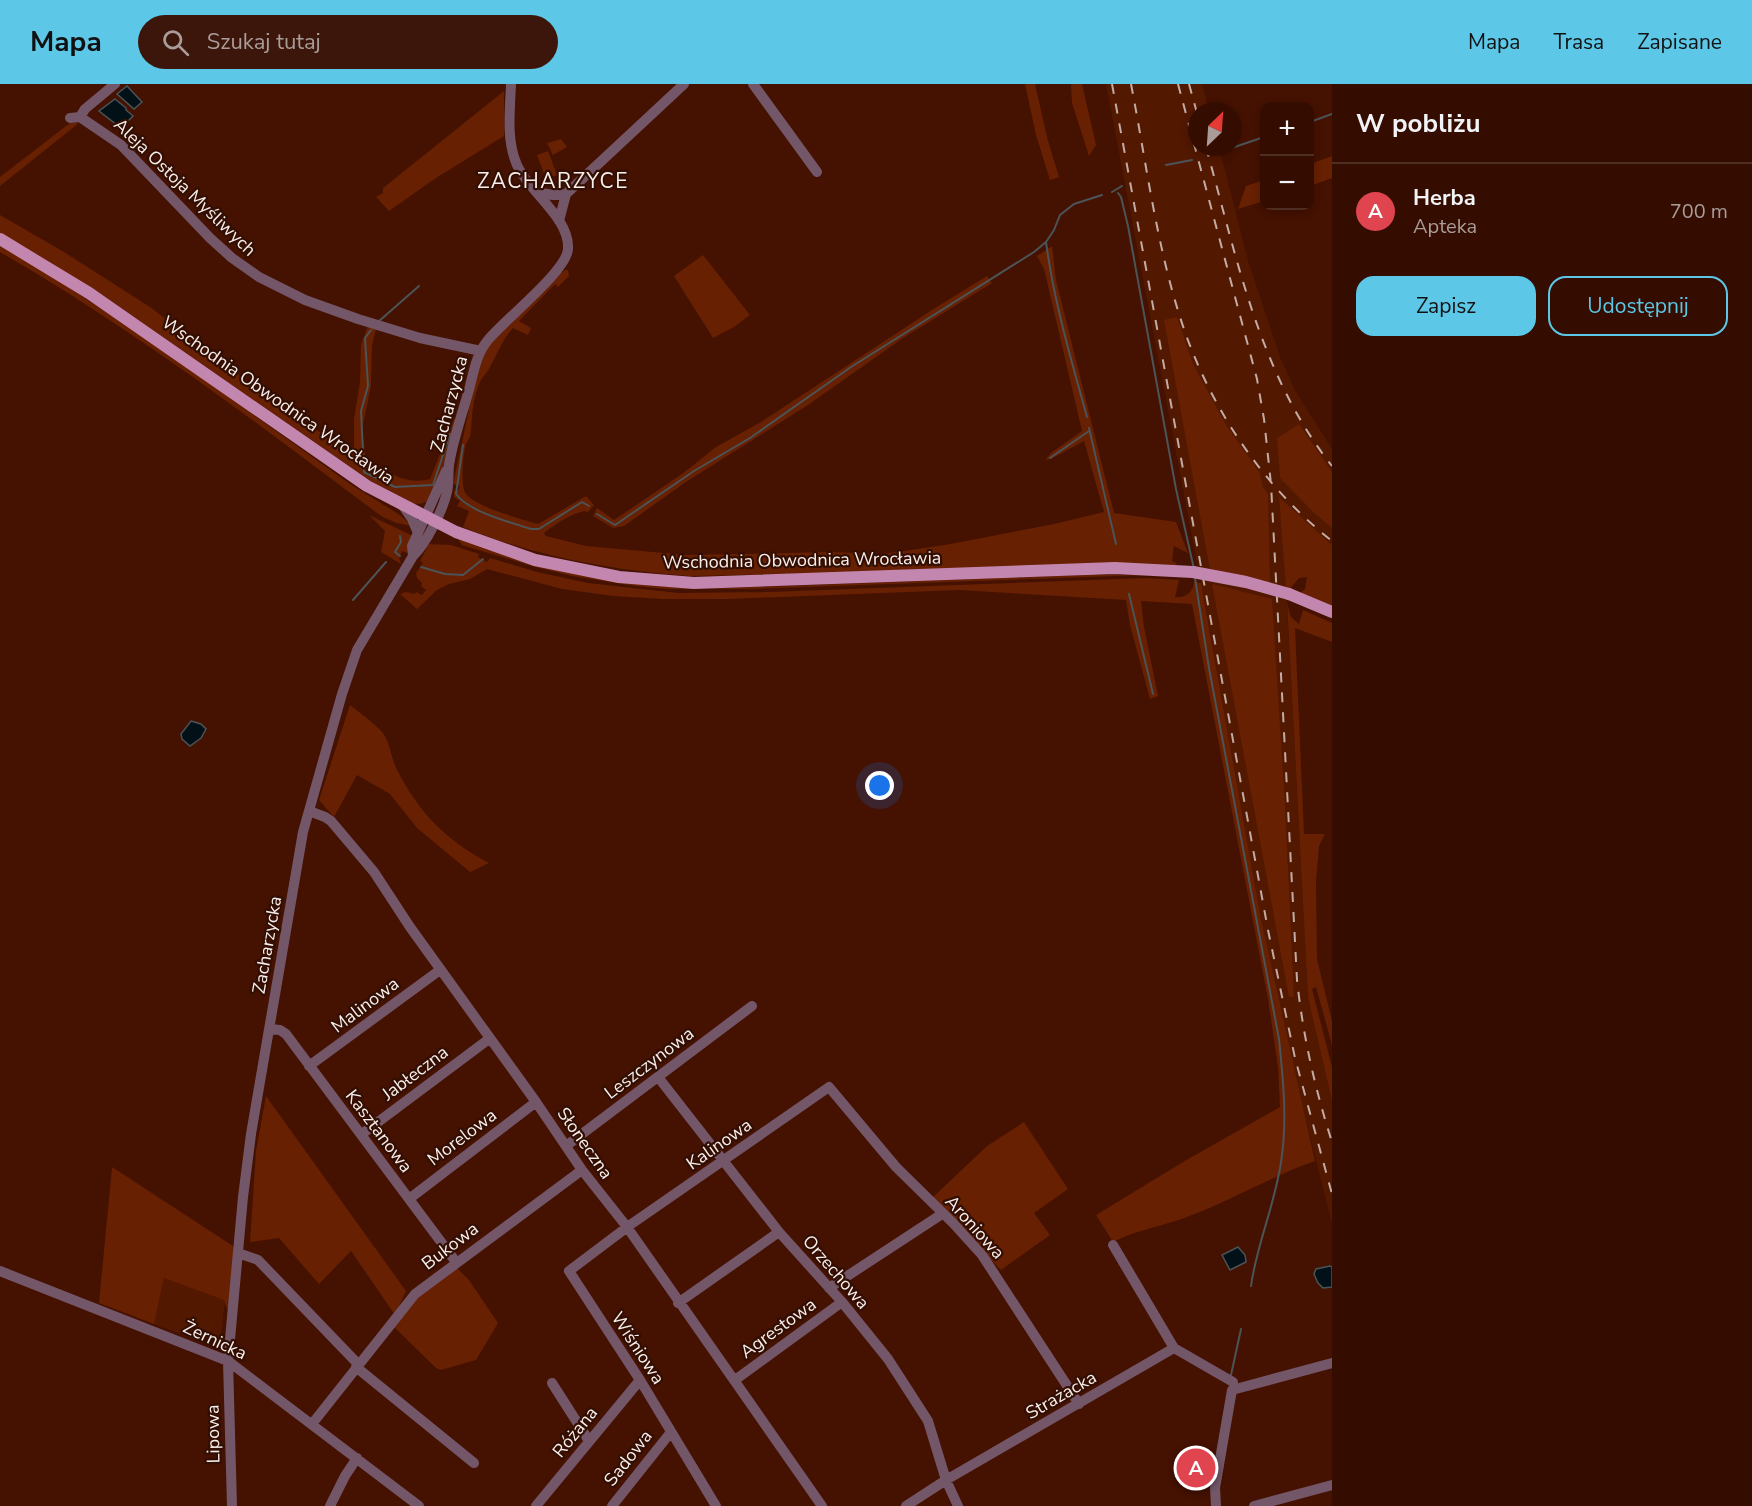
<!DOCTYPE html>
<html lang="pl">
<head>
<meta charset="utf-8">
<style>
	:root { --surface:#340d00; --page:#3c160a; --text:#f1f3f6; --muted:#a99c99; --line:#4e2d22; --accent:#5cc7e7 }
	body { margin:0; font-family:"Nunito Sans",sans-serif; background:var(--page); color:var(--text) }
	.controls { position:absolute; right:18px; top:18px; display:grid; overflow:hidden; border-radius:12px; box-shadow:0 3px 9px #0003 }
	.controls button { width:54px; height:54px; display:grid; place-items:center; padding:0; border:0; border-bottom:2px solid var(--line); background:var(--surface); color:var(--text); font:30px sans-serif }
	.compass { position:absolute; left:1188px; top:18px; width:54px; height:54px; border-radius:50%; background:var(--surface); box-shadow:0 3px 9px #0003; rotate:25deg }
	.you { position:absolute; left:880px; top:702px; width:21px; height:21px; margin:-15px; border:4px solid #fff; border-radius:50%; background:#1a73e8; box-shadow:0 0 0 9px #1a73e833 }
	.badge { display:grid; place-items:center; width:39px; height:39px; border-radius:50%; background:var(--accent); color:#fff; font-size:20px; font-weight:700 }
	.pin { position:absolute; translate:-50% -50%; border:3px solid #fff; box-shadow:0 2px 6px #0006 }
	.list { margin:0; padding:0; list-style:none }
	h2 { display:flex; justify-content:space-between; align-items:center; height:78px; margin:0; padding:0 24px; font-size:26px }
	h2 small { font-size:20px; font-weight:400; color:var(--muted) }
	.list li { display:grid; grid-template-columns:39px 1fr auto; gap:18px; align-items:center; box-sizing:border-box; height:96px; padding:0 24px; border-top:2px solid var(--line) }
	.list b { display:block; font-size:22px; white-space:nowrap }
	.list p { margin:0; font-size:20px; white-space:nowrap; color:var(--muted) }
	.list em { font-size:20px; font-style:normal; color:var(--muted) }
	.actions { display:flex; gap:12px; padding:18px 24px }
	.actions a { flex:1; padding:14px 0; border:2px solid var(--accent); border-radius:18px; text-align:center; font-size:21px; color:var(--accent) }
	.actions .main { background:var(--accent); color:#111 }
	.icon { flex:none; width:33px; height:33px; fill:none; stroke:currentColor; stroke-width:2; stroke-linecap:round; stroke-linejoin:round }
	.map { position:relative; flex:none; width:1332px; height:1422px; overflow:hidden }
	header { display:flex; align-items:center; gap:36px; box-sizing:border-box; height:84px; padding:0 30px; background:var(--accent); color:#111 }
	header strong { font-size:28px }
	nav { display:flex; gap:33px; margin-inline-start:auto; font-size:21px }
	.search { width:420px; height:54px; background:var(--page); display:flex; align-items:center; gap:15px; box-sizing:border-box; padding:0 21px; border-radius:33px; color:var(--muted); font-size:22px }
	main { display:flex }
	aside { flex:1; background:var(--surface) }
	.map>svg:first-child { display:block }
</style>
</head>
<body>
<header>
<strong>Mapa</strong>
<div class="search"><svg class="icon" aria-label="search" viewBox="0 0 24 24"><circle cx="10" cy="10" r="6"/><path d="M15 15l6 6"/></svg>Szukaj tutaj</div>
<nav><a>Mapa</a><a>Trasa</a><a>Zapisane</a></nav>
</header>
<main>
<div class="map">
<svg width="1332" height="1422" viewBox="0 0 1332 1422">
	<rect width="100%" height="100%" fill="#451100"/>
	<path fill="#531800" d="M 1106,0 L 1202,0 L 1209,27 L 1197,27 L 1197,63 L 1219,63 L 1249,180 L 1280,273 L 1296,308 L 1332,365 L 1332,461 L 1279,414 L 1284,467 L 1308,914 L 1332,1017 L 1332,1140 L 1292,980 L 1261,835 L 1206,526 Z
		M 164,1194 L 225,1216 L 221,1254 L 212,1261 L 154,1240 Z"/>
	<path fill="#672001" d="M 1025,0 L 1035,0 L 1048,57 L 1059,93 L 1050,96 L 1036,51 Z
		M 1071,0 L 1082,0 L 1096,61 L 1089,72 L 1072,19 Z
		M 504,7 L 504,52 L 436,94 L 389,127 L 376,113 L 383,109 L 383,104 Z
		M 70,39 L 79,39 L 0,102 L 0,93 Z
		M 561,55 L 567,63 L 553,71 L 547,59 Z
		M 548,67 L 557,91 L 546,95 L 537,71 Z
		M 1332,72 L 1332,94 L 1310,102 L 1310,80 Z
		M 1264,96 L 1264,117 L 1238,125 L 1246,102 Z
		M 0,131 L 64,168 L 150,223 L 269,314 L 354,371 L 354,335 L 360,298 L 361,260 L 368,242 L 376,245 L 372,261 L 371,302 L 362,345 L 366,377 C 387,386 404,402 430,395 L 454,335 L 458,336 L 446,381 L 428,417 C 407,428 383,404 365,393 L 107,214 L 0,150 Z
		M 0,162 L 45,188 L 152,258 L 350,400 L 400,431 L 412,442 L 396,439 L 381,432 C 257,339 135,246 0,168 Z
		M 1052,162 L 1056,196 L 1114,429 L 1176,438 L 1188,469 L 1174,462 L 1172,477 L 1176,479 L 1177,482 L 689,492 C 611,486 536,473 463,443 L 469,427 L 457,422 L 460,417 L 454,413 L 454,407 L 458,407 L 460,402 L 453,400 L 469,326 L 467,325 L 477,285 L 490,259 L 558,191 L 565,186 L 568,186 L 569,192 L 558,203 L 555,200 L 519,237 L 531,244 L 528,251 L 513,244 C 502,256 498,269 490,283 C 487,289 482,293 480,298 C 473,314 472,330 471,347 C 471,352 468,356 466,360 C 463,370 460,402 466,410 C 476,423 521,435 538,440 L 586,412 L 594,421 L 588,428 L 584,427 C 569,431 557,439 544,449 L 546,452 L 586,462 L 686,471 L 830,468 L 883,470 L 945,461 L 1054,440 L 1104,428 L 1084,357 L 1051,375 L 1045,376 L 1051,369 L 1082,347 L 1044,185 L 1037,172 Z
		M 703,171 L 750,231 L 734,243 L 713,254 L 674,192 Z
		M 987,192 L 992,199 L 903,254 L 808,321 L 686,398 L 624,442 L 613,444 L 593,432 L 597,424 L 614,436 L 682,390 L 716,363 L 761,338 L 935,224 Z
		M 1177,233 L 1193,280 L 1226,341 L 1260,389 L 1263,404 L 1268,409 L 1270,500 L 1210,486 L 1164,236 Z
		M 1299,340 L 1332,388 L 1332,444 L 1314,429 L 1280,394 L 1277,354 Z
		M 1279,413 L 1332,461 L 1332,522 L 1300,509 L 1305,505 L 1307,493 L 1299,494 L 1289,506 L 1286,505 Z
		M 369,431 L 413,452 L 407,469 L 402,467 L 399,474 L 401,480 L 381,468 L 385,447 Z
		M 458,455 C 543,487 613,501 704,505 L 1088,491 L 1145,491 L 750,505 L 667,505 L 635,502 L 572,492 L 535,483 L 462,461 Z
		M 429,460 L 451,461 L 479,470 L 478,473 L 487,478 L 490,474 L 537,488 L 588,499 L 678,509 L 769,508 L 1146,494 L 1179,496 L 1175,513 C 1185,514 1193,509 1194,498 L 1201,499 L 1261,835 L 1315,1077 C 1272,1092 1234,1115 1192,1131 C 1166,1142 1138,1145 1113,1158 L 1096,1131 L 1183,1078 L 1280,1023 L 1278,983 L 1268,915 L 1192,520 L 1141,517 L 1144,543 L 1158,612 L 1150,615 L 1130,541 L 1126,516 L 959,506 L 728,515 L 663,515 L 613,512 L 562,505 L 487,485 L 470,495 L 449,500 L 437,506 L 417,525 L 400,510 L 406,508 L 415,510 L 416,508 L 422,511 L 426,506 L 421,502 L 422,499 L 417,494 L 416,489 L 423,479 L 420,477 Z
		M 1212,500 L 1272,515 L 1285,721 L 1294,913 L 1289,913 Z
		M 1287,519 L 1291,533 L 1299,540 L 1303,526 L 1332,539 L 1332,558 L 1295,544 L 1304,750 L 1325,750 L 1319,762 L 1316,797 L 1317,875 L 1332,937 L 1332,961 L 1316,903 L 1312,905 L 1332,983 L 1332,1017 L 1308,914 Z
		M 350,621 C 360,629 373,638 382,648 C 390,657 391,674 397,686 C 420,730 446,756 489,779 L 470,788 L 417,744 L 390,710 L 357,691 L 334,733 L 319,716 Z
		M 266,1012 L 406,1207 L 395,1231 L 351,1167 L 319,1200 L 279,1154 L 250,1158 L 256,1067 Z
		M 1024,1038 L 1068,1105 L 1034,1129 L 1050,1151 L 1001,1186 L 932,1114 L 987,1062 Z
		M 112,1083 L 233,1162 L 233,1186 L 229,1224 L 227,1225 L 224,1216 L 164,1194 L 154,1240 L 99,1219 Z
		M 455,1182 L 469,1196 L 498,1239 L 476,1276 L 441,1286 L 436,1284 L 392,1241 L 420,1209 Z"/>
	<path fill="#011117" stroke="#4b5457" stroke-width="1.5" d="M 127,2 L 142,18 L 134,25 L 117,10 Z
		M 115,15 L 126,24 L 126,26 L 133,32 L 121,44 L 99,27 Z
		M 191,637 L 201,640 L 206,645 L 201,654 L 190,662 L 182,655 L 181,650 Z
		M 1238,1163 L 1245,1171 L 1246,1178 L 1230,1186 L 1222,1171 Z
		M 1330,1182 L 1332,1183 L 1332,1203 L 1323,1204 L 1318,1199 L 1314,1190 L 1316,1185 Z"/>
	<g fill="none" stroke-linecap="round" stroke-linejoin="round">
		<path stroke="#4b5457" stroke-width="2" d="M 1310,38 L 1332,30
			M 1217,69 L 1264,53
			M 1166,81 L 1192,76
			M 1112,108 L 1122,102
			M 1118,109 L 1121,113 L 1128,142 L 1176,405 L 1194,485
			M 1046,158 C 1054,218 1071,275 1087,333
			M 378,238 L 419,202
			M 371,246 L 365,254 L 368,302 L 361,327 L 364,388 L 395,403 L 433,401 L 450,350
			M 1089,344 L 1116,460
			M 463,361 L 456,410 C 469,428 510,438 531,445 L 539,445 L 582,418 L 589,422
			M 1050,374 L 1089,347
			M 597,430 L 615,441 L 694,387 L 750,354 L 851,283 L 1034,168 L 1046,158 L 1054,146 L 1060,131 L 1074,120 L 1102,111
			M 400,452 L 401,458 L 395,468 L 400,472
			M 421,483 L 445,490 L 463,491 L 483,475
			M 1195,494 L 1209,584 L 1279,955 C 1283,994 1287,1032 1282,1071 C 1277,1116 1257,1158 1251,1202
			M 1129,510 L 1153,610
			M 353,516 L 386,478
			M 1231,1291 L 1241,1245"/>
		<path stroke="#745669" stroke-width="10" d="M 753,0 L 817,88
			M 80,33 L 85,25 L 115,0
			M 70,34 L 80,33 L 121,61 L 210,154 L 232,174 L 259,193 L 305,216 L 358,235 L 420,254 L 481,267
			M 536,108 L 553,111 L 566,110
			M 559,137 L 566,110 L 684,0
			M 403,422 L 412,435 L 418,449
			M 413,472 L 412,462 L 446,387
			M 309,727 L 325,733 L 331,737 L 374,788 L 410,843 L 536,1018 L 582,1086 L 627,1143 L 822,1422
			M 270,945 L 280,946 L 286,950 L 456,1178
			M 309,982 L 440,886
			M 658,993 L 779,1148 L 842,1218 L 888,1275 L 928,1337 L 946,1396 L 958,1422
			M 362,1050 L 489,955
			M 566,1062 L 752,922
			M 409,1115 L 536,1018
			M 1113,1161 L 1174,1264
			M 238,1169 L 258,1176 L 358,1280
			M 0,1187 L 228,1277 L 419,1422
			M 829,1204 L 942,1130
			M 678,1219 L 779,1148
			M 356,1283 L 474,1379
			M 735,1296 L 842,1218
			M 552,1299 L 589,1357
			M 312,1340 L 415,1210 L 582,1086
			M 232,1422 L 228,1277 L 243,1113 L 251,1050 L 303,748 L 342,610 L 357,566 L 413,472 C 426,460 443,426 447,408 C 449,399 448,390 449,381 C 453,355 463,328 470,302 C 474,286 477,269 488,256 C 504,236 567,187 568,165 C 570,134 529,108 517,81 C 506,56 510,27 511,0
			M 330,1422 L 345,1392 L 357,1374
			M 536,1422 L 640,1296
			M 612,1422 L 671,1348
			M 716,1422 L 640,1296 L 569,1187 L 630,1141 L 829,1003 L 896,1083 L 953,1139 L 982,1171 L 1079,1320
			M 906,1422 L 946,1396 L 1174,1264 L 1233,1298
			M 1216,1422 L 1215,1404 L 1232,1306 L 1332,1279
			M 1254,1422 L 1332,1401"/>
		<path stroke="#c386ae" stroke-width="12" d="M 0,155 L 89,209 L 367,402 L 456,448 L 535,476 L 619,493 L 694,499 L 1115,484 L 1193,488
			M 1289,510 L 1332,528"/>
		<path stroke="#c2aca5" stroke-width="2" stroke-dasharray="10 10" stroke-linecap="butt" d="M 1112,0 L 1268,846 L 1295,974 L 1332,1110
			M 1131,0 C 1146,77 1156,158 1180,233 C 1207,319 1261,401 1332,457
			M 1178,0 L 1257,295 L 1264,335 L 1271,400 L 1297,896 C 1303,952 1315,1005 1332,1058
			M 1189,0 L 1197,29
			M 1206,63 C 1237,174 1259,290 1332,382"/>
		<path stroke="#c386ae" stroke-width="12" d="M 1193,488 L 1246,498 L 1289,510"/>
	</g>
	<g text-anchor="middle" stroke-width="4.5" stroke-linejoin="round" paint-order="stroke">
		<g font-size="18" fill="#f8efec" stroke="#330e02">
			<text transform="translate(185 103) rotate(44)" y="6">Aleja Ostoja Myśliwych</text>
			<text transform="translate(278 316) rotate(35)" y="6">Wschodnia Obwodnica Wrocławia</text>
			<text transform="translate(449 320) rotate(-75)" y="6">Zacharzycka</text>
			<text transform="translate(802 476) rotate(-1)" y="6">Wschodnia Obwodnica Wrocławia</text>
			<text transform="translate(267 861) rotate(-80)" y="6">Zacharzycka</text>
			<text transform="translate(365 921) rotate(-37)" y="6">Malinowa</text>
			<text transform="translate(649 979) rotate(-37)" y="6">Leszczynowa</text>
			<text transform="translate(415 989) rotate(-37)" y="6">Jabłeczna</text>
			<text transform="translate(379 1047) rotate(53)" y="6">Kasztanowa</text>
			<text transform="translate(462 1053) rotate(-37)" y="6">Morelowa</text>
			<text transform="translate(585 1059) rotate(55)" y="6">Słoneczna</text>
			<text transform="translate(719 1060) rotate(-35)" y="6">Kalinowa</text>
			<text transform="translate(975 1143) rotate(48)" y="6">Aroniowa</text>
			<text transform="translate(450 1162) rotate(-37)" y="6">Bukowa</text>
			<text transform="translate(836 1188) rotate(49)" y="6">Orzechowa</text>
			<text transform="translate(778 1244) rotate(-36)" y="6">Agrestowa</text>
			<text transform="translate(215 1256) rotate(25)" y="6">Żernicka</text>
			<text transform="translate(638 1264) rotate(57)" y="6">Wiśniowa</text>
			<text transform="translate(1061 1311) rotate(-30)" y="6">Strażacka</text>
			<text transform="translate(575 1348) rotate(-51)" y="6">Różana</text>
			<text transform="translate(213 1350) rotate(-91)" y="6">Lipowa</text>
			<text transform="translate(628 1374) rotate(-52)" y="6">Sadowa</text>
		</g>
		<g font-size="21" letter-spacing="1.5" fill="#f8efec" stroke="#330e02">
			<text x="553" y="104">ZACHARZYCE</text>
		</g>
	</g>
</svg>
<div class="controls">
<button>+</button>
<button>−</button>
</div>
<svg class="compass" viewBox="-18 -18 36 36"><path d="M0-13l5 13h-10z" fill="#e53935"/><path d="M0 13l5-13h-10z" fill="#a99c99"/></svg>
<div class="you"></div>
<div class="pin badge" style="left:1196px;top:1384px;background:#e0444e">A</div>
</div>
<aside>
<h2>W pobliżu<small></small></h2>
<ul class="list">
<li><span class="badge" style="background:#e0444e">A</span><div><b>Herba</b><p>Apteka</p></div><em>700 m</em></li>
</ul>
<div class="actions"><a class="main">Zapisz</a><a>Udostępnij</a></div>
</aside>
</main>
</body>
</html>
